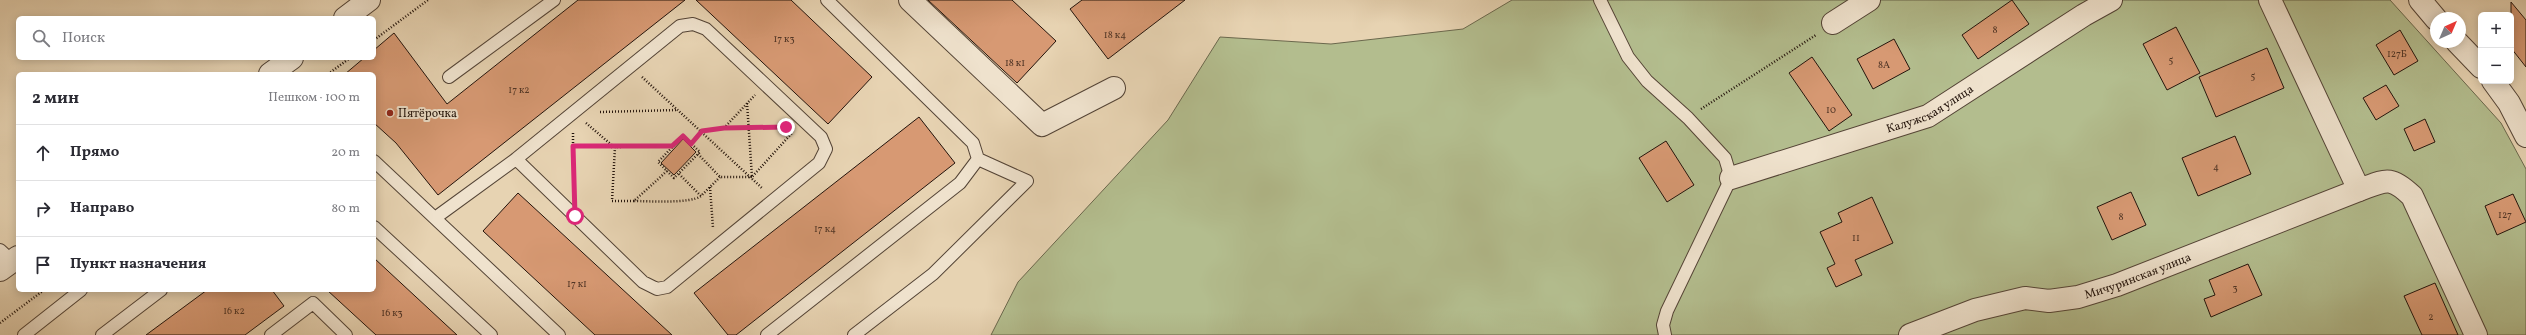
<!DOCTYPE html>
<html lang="ru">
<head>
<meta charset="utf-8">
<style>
	:root { --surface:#fff; --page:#f7f7f7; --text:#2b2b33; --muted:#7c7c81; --line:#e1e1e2 }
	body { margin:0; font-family:Vollkorn,serif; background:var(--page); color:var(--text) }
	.controls { position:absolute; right:12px; top:12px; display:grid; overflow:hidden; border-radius:6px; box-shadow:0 2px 10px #0003 }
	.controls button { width:36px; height:36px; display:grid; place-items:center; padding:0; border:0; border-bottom:1px solid var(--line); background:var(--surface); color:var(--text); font:20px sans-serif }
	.compass { position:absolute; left:2430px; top:12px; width:36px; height:36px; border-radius:50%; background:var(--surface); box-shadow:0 2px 10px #0003; rotate:44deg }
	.stop { position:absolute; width:12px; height:12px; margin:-9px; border:3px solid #db2777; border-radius:50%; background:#fff }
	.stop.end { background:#db2777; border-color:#fff; box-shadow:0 1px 4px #0008 }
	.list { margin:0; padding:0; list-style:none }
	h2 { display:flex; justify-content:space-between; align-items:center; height:52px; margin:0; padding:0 16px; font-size:17px }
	h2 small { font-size:13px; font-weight:400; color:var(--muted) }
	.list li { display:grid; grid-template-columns:26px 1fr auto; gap:12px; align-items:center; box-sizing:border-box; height:56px; padding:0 16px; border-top:1px solid var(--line) }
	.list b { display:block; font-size:15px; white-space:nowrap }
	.list em { font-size:13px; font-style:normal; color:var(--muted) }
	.icon { flex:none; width:22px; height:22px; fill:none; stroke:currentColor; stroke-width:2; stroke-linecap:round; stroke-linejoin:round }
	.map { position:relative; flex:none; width:2526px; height:335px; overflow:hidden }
	.search { position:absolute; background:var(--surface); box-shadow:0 2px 10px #0003; left:16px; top:16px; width:360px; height:44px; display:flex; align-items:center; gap:10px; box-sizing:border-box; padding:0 14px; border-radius:6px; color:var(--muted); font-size:15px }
	.panel { position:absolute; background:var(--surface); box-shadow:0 2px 10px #0003; left:16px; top:72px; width:360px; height:220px; border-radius:6px }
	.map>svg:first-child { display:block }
</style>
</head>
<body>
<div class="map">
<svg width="2526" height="335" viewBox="0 0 2526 335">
	<rect width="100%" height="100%" fill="#e7d3b2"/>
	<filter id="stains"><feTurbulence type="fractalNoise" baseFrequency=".005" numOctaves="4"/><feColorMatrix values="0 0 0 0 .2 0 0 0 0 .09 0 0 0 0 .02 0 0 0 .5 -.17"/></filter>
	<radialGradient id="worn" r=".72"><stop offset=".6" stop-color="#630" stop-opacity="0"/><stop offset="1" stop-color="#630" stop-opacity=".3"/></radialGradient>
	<path fill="#b3bd8e" stroke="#6b684d" d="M 1512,0 L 2390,0 L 2501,123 L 2526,169 L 2526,335 L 991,335 L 1018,282 L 1168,120 L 1220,37 L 1331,44 L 1463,29 Z"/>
	<path fill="#d79973" stroke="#23140c" d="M 578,0 L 685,0 L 438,195 L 396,143 L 374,123 L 374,74 L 345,74 L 364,58 L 374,58 L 374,50 L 394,33 L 447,104 Z
		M 696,0 L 791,0 L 872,77 L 828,124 Z
		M 928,0 L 1012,0 L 1056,41 L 1017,83 Z
		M 1082,0 L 1185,0 L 1108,59 L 1070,9 Z
		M 2012,0 L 2029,24 L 1978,59 L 1962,35 Z
		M 2511,2 L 2526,20 L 2526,67 L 2511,48 Z
		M 2176,27 L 2200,73 L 2167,90 L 2143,44 Z
		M 2400,30 L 2418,61 L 2394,75 L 2376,45 Z
		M 1894,39 L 1910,69 L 1873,89 L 1857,59 Z
		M 2267,48 L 2284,88 L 2216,117 L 2199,77 Z
		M 1812,57 L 1852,115 L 1829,131 L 1789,73 Z
		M 2386,85 L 2399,106 L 2376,120 L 2363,98 Z
		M 919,117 L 955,163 L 736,335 L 728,335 L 694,293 Z
		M 2425,119 L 2435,142 L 2414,151 L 2404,129 Z
		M 2235,136 L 2251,174 L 2198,196 L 2182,158 Z
		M 683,139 L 696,152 L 674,175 L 661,163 Z
		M 1666,141 L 1694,185 L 1667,202 L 1639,158 Z
		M 2131,192 L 2146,225 L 2112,240 L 2097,207 Z
		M 518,193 L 672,335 L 595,335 L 483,231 Z
		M 2513,194 L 2526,222 L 2497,235 L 2485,206 Z
		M 1872,197 L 1893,243 L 1855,260 L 1862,275 L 1836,287 L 1827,268 L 1835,264 L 1820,232 L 1842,222 L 1838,213 Z
		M 374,258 L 457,335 L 376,335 L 327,290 L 374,290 Z
		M 2248,264 L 2262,295 L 2211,317 L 2204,299 L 2215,295 L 2209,280 Z
		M 2435,283 L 2458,335 L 2422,335 L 2404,296 Z
		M 207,290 L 272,290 L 284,306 L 245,335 L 146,335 Z"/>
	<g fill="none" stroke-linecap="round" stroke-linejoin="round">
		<defs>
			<path id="service" d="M 827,0 L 973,143 L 978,159 L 1027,181 L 933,274 L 854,335
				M 1600,0 L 1628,57 L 1647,81 L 1688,118 L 1725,158 L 1731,178 L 1667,311 L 1663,325 L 1665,335
				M 449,77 L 554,0
				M 374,161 L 559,335
				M 435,218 L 516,159 L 680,26 L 693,24 L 706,29 L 821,137 L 826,149 L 819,163 L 667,287 L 657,289 L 643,282 L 516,159
				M 374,227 L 491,335
				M 0,250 L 12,261
				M 24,335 L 81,290
				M 102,335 L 161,290
				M 271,335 L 313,303 L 346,335
				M 767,335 L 960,183 L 978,159"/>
			<g id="minor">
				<path d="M 910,0 L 1042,125 L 1114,88"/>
				<path d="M 2270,0 L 2359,190 C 2386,180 2390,175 2412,196 L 2476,335"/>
				<path d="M 2420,0 L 2436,19"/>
				<path d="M 345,18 L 369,0"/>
				<path d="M 1833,23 L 1869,0"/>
				<path d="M 2457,42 L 2481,67"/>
				<path d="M 270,74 L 292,58"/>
				<path d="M 2493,81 L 2509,103 L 2526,136"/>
				<path id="s1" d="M 1731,178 L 1928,116 L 2084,15 L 2111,0"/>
				<path d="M 0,270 L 18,257"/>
				<path id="s2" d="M 1910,335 L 1975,310 L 2025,298 L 2049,301 L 2078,297 L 2117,285 L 2359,190"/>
			</g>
		</defs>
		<use href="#service" stroke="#544436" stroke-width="14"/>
		<use href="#minor" stroke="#544436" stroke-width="24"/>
		<path stroke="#23140c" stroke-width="2.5" stroke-dasharray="1 2" stroke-linecap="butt" d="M 374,40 L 428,0
			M 328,74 L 350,58
			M 642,77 L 763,189
			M 747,103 L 752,177 L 792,133
			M 1701,109 L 1816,35
			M 600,112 L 677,110
			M 586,123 L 614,147
			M 724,128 L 786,127
			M 573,133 L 573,146
			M 683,136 L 700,152 L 674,178 L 658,162 Z
			M 691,144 L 702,131 L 724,128 L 755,95
			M 698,154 L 720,177 L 752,177
			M 667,171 L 634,201 C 648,201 690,204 701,196
			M 679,174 L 701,196 L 720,177
			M 710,187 L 713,228
			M 574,192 L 573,146 L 615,147
			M 634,201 L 612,201 L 615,147 L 672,146
			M 0,323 L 44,290"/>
		<use href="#service" stroke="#efe2cd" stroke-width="12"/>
		<use href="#minor" stroke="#efe2cd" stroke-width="22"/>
	</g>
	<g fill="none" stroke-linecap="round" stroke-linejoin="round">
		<path stroke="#db2777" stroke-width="5" d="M 575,216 L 573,146 L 672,146 L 683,136 L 691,144 L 702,131 L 724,128 L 786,127"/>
	</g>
	<circle fill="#8f2418" stroke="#efe2cd" stroke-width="1.5" cx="390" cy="113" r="4"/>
	<g text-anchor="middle" stroke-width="4" stroke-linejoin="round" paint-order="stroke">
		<g font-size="10" fill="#503526">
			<text x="1995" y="33">8</text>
			<text x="1115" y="38">18 к4</text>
			<text x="784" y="42">17 к3</text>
			<text x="2397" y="57">127Б</text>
			<text x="2171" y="63">5</text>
			<text x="1015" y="66">18 к1</text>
			<text x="1884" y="68">8А</text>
			<text x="2253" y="79">5</text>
			<text x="519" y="93">17 к2</text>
			<text x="1831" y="113">10</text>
			<text x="2216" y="170">4</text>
			<text x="2505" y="218">127</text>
			<text x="2121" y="220">8</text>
			<text x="825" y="232">17 к4</text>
			<text x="1856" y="241">11</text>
			<text x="577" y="287">17 к1</text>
			<text x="2235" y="291">3</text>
			<text x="234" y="314">16 к2</text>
			<text x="392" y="316">16 к3</text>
			<text x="2431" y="320">2</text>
		</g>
		<g font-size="12" fill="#23140c" stroke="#efe2cd">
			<text dy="4" stroke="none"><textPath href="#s1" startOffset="211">Калужская улица</textPath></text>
			<text dy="4" stroke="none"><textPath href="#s2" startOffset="238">Мичуринская улица</textPath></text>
		</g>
		<g font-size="12" fill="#23140c" stroke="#efe2cd" text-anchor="start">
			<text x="398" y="117">Пятёрочка</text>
		</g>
	</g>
	<rect width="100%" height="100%" filter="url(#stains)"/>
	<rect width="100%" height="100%" fill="url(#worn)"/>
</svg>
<div class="controls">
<button>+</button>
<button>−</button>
</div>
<svg class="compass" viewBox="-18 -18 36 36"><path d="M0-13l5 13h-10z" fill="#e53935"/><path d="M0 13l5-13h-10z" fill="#7c7c81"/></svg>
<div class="stop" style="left:575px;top:216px"></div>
<div class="stop end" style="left:786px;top:127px"></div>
<div class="search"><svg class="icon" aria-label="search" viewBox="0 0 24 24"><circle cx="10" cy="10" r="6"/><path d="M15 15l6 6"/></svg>Поиск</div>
<section class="panel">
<h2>2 мин<small>Пешком · 100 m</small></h2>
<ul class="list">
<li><svg class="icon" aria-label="ahead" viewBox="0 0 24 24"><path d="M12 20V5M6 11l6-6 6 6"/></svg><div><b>Прямо</b></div><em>20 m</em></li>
<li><svg class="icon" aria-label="right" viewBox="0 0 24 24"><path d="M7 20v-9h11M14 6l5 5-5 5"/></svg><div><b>Направо</b></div><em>80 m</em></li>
<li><svg class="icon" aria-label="arrive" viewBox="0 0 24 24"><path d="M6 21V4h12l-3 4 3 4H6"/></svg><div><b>Пункт назначения</b></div></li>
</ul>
</section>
</div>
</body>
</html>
